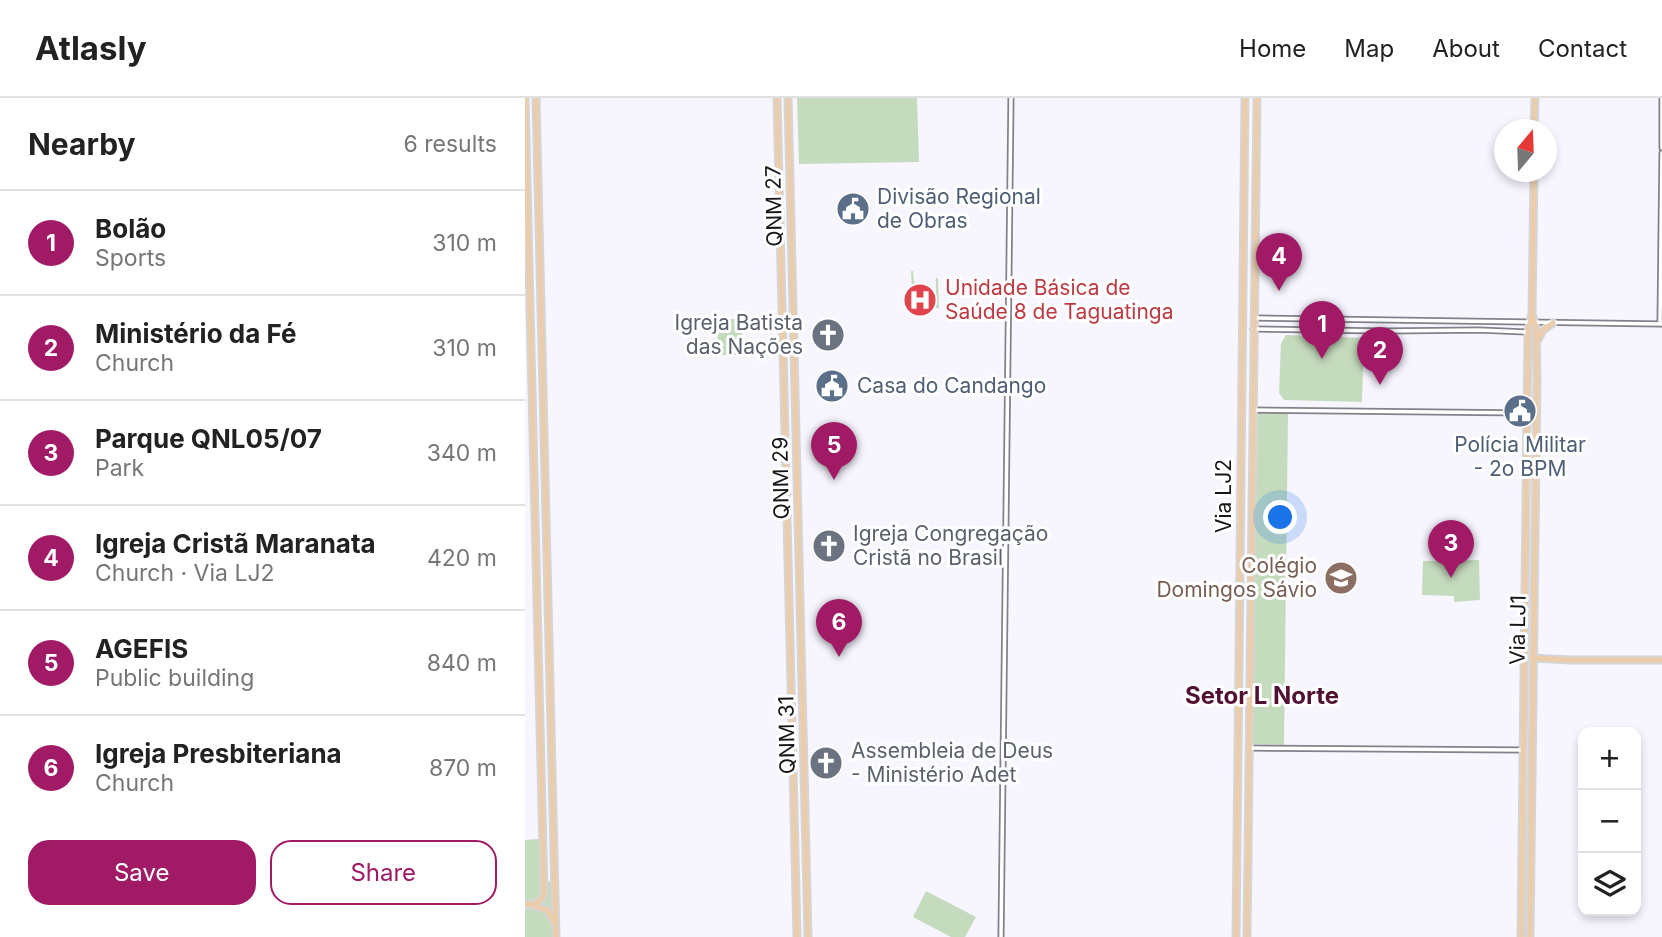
<!DOCTYPE html>
<html lang="en">
<head>
<meta charset="utf-8">
<style>
	:root { --surface:#fff; --page:#f2f2f2; --text:#222; --muted:#767676; --line:#e0e0e0; --accent:#a11a66 }
	body { margin:0; font-family:Inter,sans-serif; background:var(--page); color:var(--text) }
	.controls { position:absolute; right:21px; bottom:21px; display:grid; overflow:hidden; border-radius:14px; box-shadow:0 4px 10px #0003 }
	.controls button { width:63px; height:63px; display:grid; place-items:center; padding:0; border:0; border-bottom:2px solid var(--line); background:var(--surface); color:var(--text); font:35px sans-serif }
	.compass { position:absolute; left:969px; top:21px; width:63px; height:63px; border-radius:50%; background:var(--surface); box-shadow:0 4px 10px #0003; rotate:19deg }
	.you { position:absolute; left:756px; top:420px; width:24px; height:24px; margin:-18px; border:5px solid #fff; border-radius:50%; background:#1a73e8; box-shadow:0 0 0 10px #1a73e833 }
	.badge { display:grid; place-items:center; width:46px; height:46px; border-radius:50%; background:var(--accent); color:#fff; font-size:23px; font-weight:700 }
	.pin { position:absolute; translate:-50% -58px; filter:drop-shadow(0 2px 4px #0008) }
	.pin::after { content:''; position:absolute; top:37px; width:24px; height:21px; background:inherit; clip-path:polygon(0 0,100% 0,50% 100%) }
	.list { margin:0; padding:0; list-style:none }
	h2 { display:flex; justify-content:space-between; align-items:center; height:91px; margin:0; padding:0 28px; font-size:30px }
	h2 small { font-size:23px; font-weight:400; color:var(--muted) }
	.list li { display:grid; grid-template-columns:46px 1fr auto; gap:21px; align-items:center; box-sizing:border-box; height:105px; padding:0 28px; border-top:2px solid var(--line) }
	.list b { display:block; font-size:26px; white-space:nowrap }
	.list p { margin:0; font-size:23px; white-space:nowrap; color:var(--muted) }
	.list em { font-size:23px; font-style:normal; color:var(--muted) }
	.actions { display:flex; gap:14px; padding:21px 28px }
	.actions a { flex:1; padding:16px 0; border:2px solid var(--accent); border-radius:21px; text-align:center; font-size:24px; color:var(--accent) }
	.actions .main { background:var(--accent); color:#fff }
	.icon { flex:none; width:38px; height:38px; fill:none; stroke:currentColor; stroke-width:2; stroke-linecap:round; stroke-linejoin:round }
	.map { position:relative; flex:none; width:1137px; height:839px; overflow:hidden }
	header { display:flex; align-items:center; gap:42px; box-sizing:border-box; height:98px; padding:0 35px; background:var(--surface); border-bottom:2px solid var(--line) }
	header strong { font-size:33px }
	nav { display:flex; gap:38px; margin-inline-start:auto; font-size:24px }
	main { display:flex }
	aside { flex:1; background:var(--surface) }
	.map>svg:first-child { display:block }
</style>
</head>
<body>
<header>
<strong>Atlasly</strong>
<nav><a>Home</a><a>Map</a><a>About</a><a>Contact</a></nav>
</header>
<main>
<aside>
<h2>Nearby<small>6 results</small></h2>
<ul class="list">
<li><span class="badge">1</span><div><b>Bolão</b><p>Sports</p></div><em>310 m</em></li>
<li><span class="badge">2</span><div><b>Ministério da Fé</b><p>Church</p></div><em>310 m</em></li>
<li><span class="badge">3</span><div><b>Parque QNL05/07</b><p>Park</p></div><em>340 m</em></li>
<li><span class="badge">4</span><div><b>Igreja Cristã Maranata</b><p>Church · Via LJ2</p></div><em>420 m</em></li>
<li><span class="badge">5</span><div><b>AGEFIS</b><p>Public building</p></div><em>840 m</em></li>
<li><span class="badge">6</span><div><b>Igreja Presbiteriana</b><p>Church</p></div><em>870 m</em></li>
</ul>
<div class="actions"><a class="main">Save</a><a>Share</a></div>
</aside>
<div class="map">
<svg width="1137" height="839" viewBox="0 0 1137 839">
	<rect width="100%" height="100%" fill="#f7f5fe"/>
	<path fill="#c5dbbd" d="M 272,0 L 392,0 L 394,64 L 274,66 Z
		M 386,173 L 388,173 L 389,184 L 391,185 L 391,209 L 400,208 L 399,195 L 404,195 L 404,184 L 405,200 L 402,201 L 403,207 L 409,207 L 409,202 L 411,201 L 411,180 L 413,180 L 414,210 L 388,211 Z
		M 192,221 L 217,221 L 217,257 L 193,257 Z
		M 761,237 L 839,240 L 837,304 L 759,302 L 754,295 L 756,245 Z
		M 731,314 L 763,315 L 759,647 L 727,646 Z
		M 954,462 L 955,502 L 929,504 L 929,498 L 897,497 L 898,463 Z
		M 13,741 L 16,744 L 17,795 L 13,802 L 0,803 L 0,742 Z
		M 21,783 L 28,784 L 28,817 L 25,812 L 13,807 L 21,800 Z
		M 401,793 L 451,819 L 440,839 L 426,839 L 388,819 Z
		M 0,811 C 24,810 26,817 28,839 L 0,839 Z"/>
	<g fill="none" stroke-linecap="round" stroke-linejoin="round">
		<defs>
			<path id="minor" d="M 1137,0 L 1137,50
				M 729,220 L 1137,226
				M 1135,226 L 1137,55
				M 728,231 L 859,233 L 954,232 L 1003,234
				M 728,312 L 1002,315
				M 724,650 L 998,652
				M 476,839 L 486,0"/>
			<path id="major" d="M 11,0 L 31,839
				M 252,0 L 272,839
				M 263,0 L 283,839
				M 1009,32 L 1010,0
				M 1013,242 L 1018,232 L 1028,225
				M 1008,560 L 1045,562 L 1137,562
				M 0,806 C 9,808 17,804 19,795 L 0,0
				M 8,807 L 22,812 L 29,824
				M 711,839 L 720,0
				M 722,839 L 732,0
				M 996,839 L 1003,234 L 1007,216 L 1009,74
				M 1005,839 L 1012,280 L 1011,230 L 1007,216"/>
		</defs>
		<use href="#minor" stroke="#83818b" stroke-width="7"/>
		<use href="#major" stroke="#d5d5d6" stroke-width="9"/>
		<use href="#minor" stroke="#fff" stroke-width="3.5"/>
		<use href="#major" stroke="#ebcdac" stroke-width="5"/>
	</g>
	<defs>
		<symbol id="civic-disc" viewBox="-11 -11 22 22"><circle r="9.5" fill="#5c6f8a" stroke="#fff"/><path d="M-.6-6.5H3V-4.5H.6V-3L4-1V1h2V6H-6V1h2V-1L-.6-3ZM-1.2 2.5V6h2.4V2.5Z" fill="#fff"/></symbol>
		<symbol id="hospital-disc" viewBox="-11 -11 22 22"><circle r="9.5" fill="#e0444e" stroke="#fff"/><path d="M-5-5h3v3.5h4V-5h3V5h-3V1.5h-4V5h-3Z" fill="#fff"/></symbol>
		<symbol id="church-disc" viewBox="-11 -11 22 22"><circle r="9.5" fill="#6b7280" stroke="#fff"/><path d="M-1.2-6h2.4v3.5h3.3v2.4h-3.3V6h-2.4V-.1h-3.3v-2.4h3.3Z" fill="#fff"/></symbol>
		<symbol id="university-disc" viewBox="-11 -11 22 22"><circle r="9.5" fill="#8d6e63" stroke="#fff"/><path d="M0-5L7-2L0 1L-7-2ZM-4 1L0 2.5L4 1V4Q0 6-4 4Z" fill="#fff"/></symbol>
	</defs>
	<g fill-rule="evenodd">
		<use href="#civic-disc" x="309" y="92" width="38" height="38"/>
		<use href="#hospital-disc" x="376" y="183" width="38" height="38"/>
		<use href="#church-disc" x="284" y="218" width="38" height="38"/>
		<use href="#civic-disc" x="288" y="269" width="38" height="38"/>
		<use href="#civic-disc" x="976" y="294" width="38" height="38"/>
		<use href="#church-disc" x="285" y="429" width="38" height="38"/>
		<use href="#university-disc" x="797" y="461" width="38" height="38"/>
		<use href="#church-disc" x="282" y="646" width="38" height="38"/>
	</g>
	<g text-anchor="middle" stroke-width="6" stroke-linejoin="round" paint-order="stroke">
		<g font-size="21" fill="#4e5e75" stroke="#fff" text-anchor="start">
			<text x="352" y="106">Divisão Regional<tspan x="352" dy="24">de Obras</tspan></text>
			<text x="332" y="295">Casa do Candango</text>
			<text x="995" y="354" text-anchor="middle">Polícia Militar<tspan x="995" dy="24">- 2o BPM</tspan></text>
		</g>
		<g font-size="21" fill="#161519" stroke="#fff">
			<text transform="translate(249 108) rotate(-91)" y="7">QNM 27</text>
			<text transform="translate(256 380) rotate(-91)" y="7">QNM 29</text>
			<text transform="translate(699 398) rotate(-90)" y="7">Via LJ2</text>
			<text transform="translate(993 532) rotate(-89)" y="7">Via LJ1</text>
			<text transform="translate(262 637) rotate(-91)" y="7">QNM 31</text>
		</g>
		<g font-size="21" fill="#be3a42" stroke="#fff" text-anchor="start">
			<text x="420" y="197">Unidade Básica de<tspan x="420" dy="24">Saúde 8 de Taguatinga</tspan></text>
		</g>
		<g font-size="21" fill="#5b616d" stroke="#fff" text-anchor="start">
			<text x="278" y="232" text-anchor="end">Igreja Batista<tspan x="278" dy="24">das Nações</tspan></text>
			<text x="328" y="443">Igreja Congregação<tspan x="328" dy="24">Cristã no Brasil</tspan></text>
			<text x="326" y="660">Assembleia de Deus<tspan x="326" dy="24">- Ministério Adet</tspan></text>
		</g>
		<g font-size="21" fill="#785e54" stroke="#fff" text-anchor="end">
			<text x="792" y="475">Colégio<tspan x="792" dy="24">Domingos Sávio</tspan></text>
		</g>
		<g font-size="24" font-weight="bold" fill="#511133" stroke="#fff">
			<text x="737" y="606">Setor L Norte</text>
		</g>
	</g>
</svg>
<div class="controls">
<button>+</button>
<button>−</button>
<button><svg class="icon" aria-label="layers" viewBox="0 0 24 24"><path d="M12 4l9 5-9 5-9-5zM3 14l9 5 9-5"/></svg></button>
</div>
<svg class="compass" viewBox="-18 -18 36 36"><path d="M0-13l5 13h-10z" fill="#e53935"/><path d="M0 13l5-13h-10z" fill="#767676"/></svg>
<div class="you"></div>
<div class="pin badge" style="left:797px;top:261px">1</div>
<div class="pin badge" style="left:855px;top:287px">2</div>
<div class="pin badge" style="left:926px;top:480px">3</div>
<div class="pin badge" style="left:754px;top:193px">4</div>
<div class="pin badge" style="left:309px;top:382px">5</div>
<div class="pin badge" style="left:314px;top:559px">6</div>
</div>
</main>
</body>
</html>
